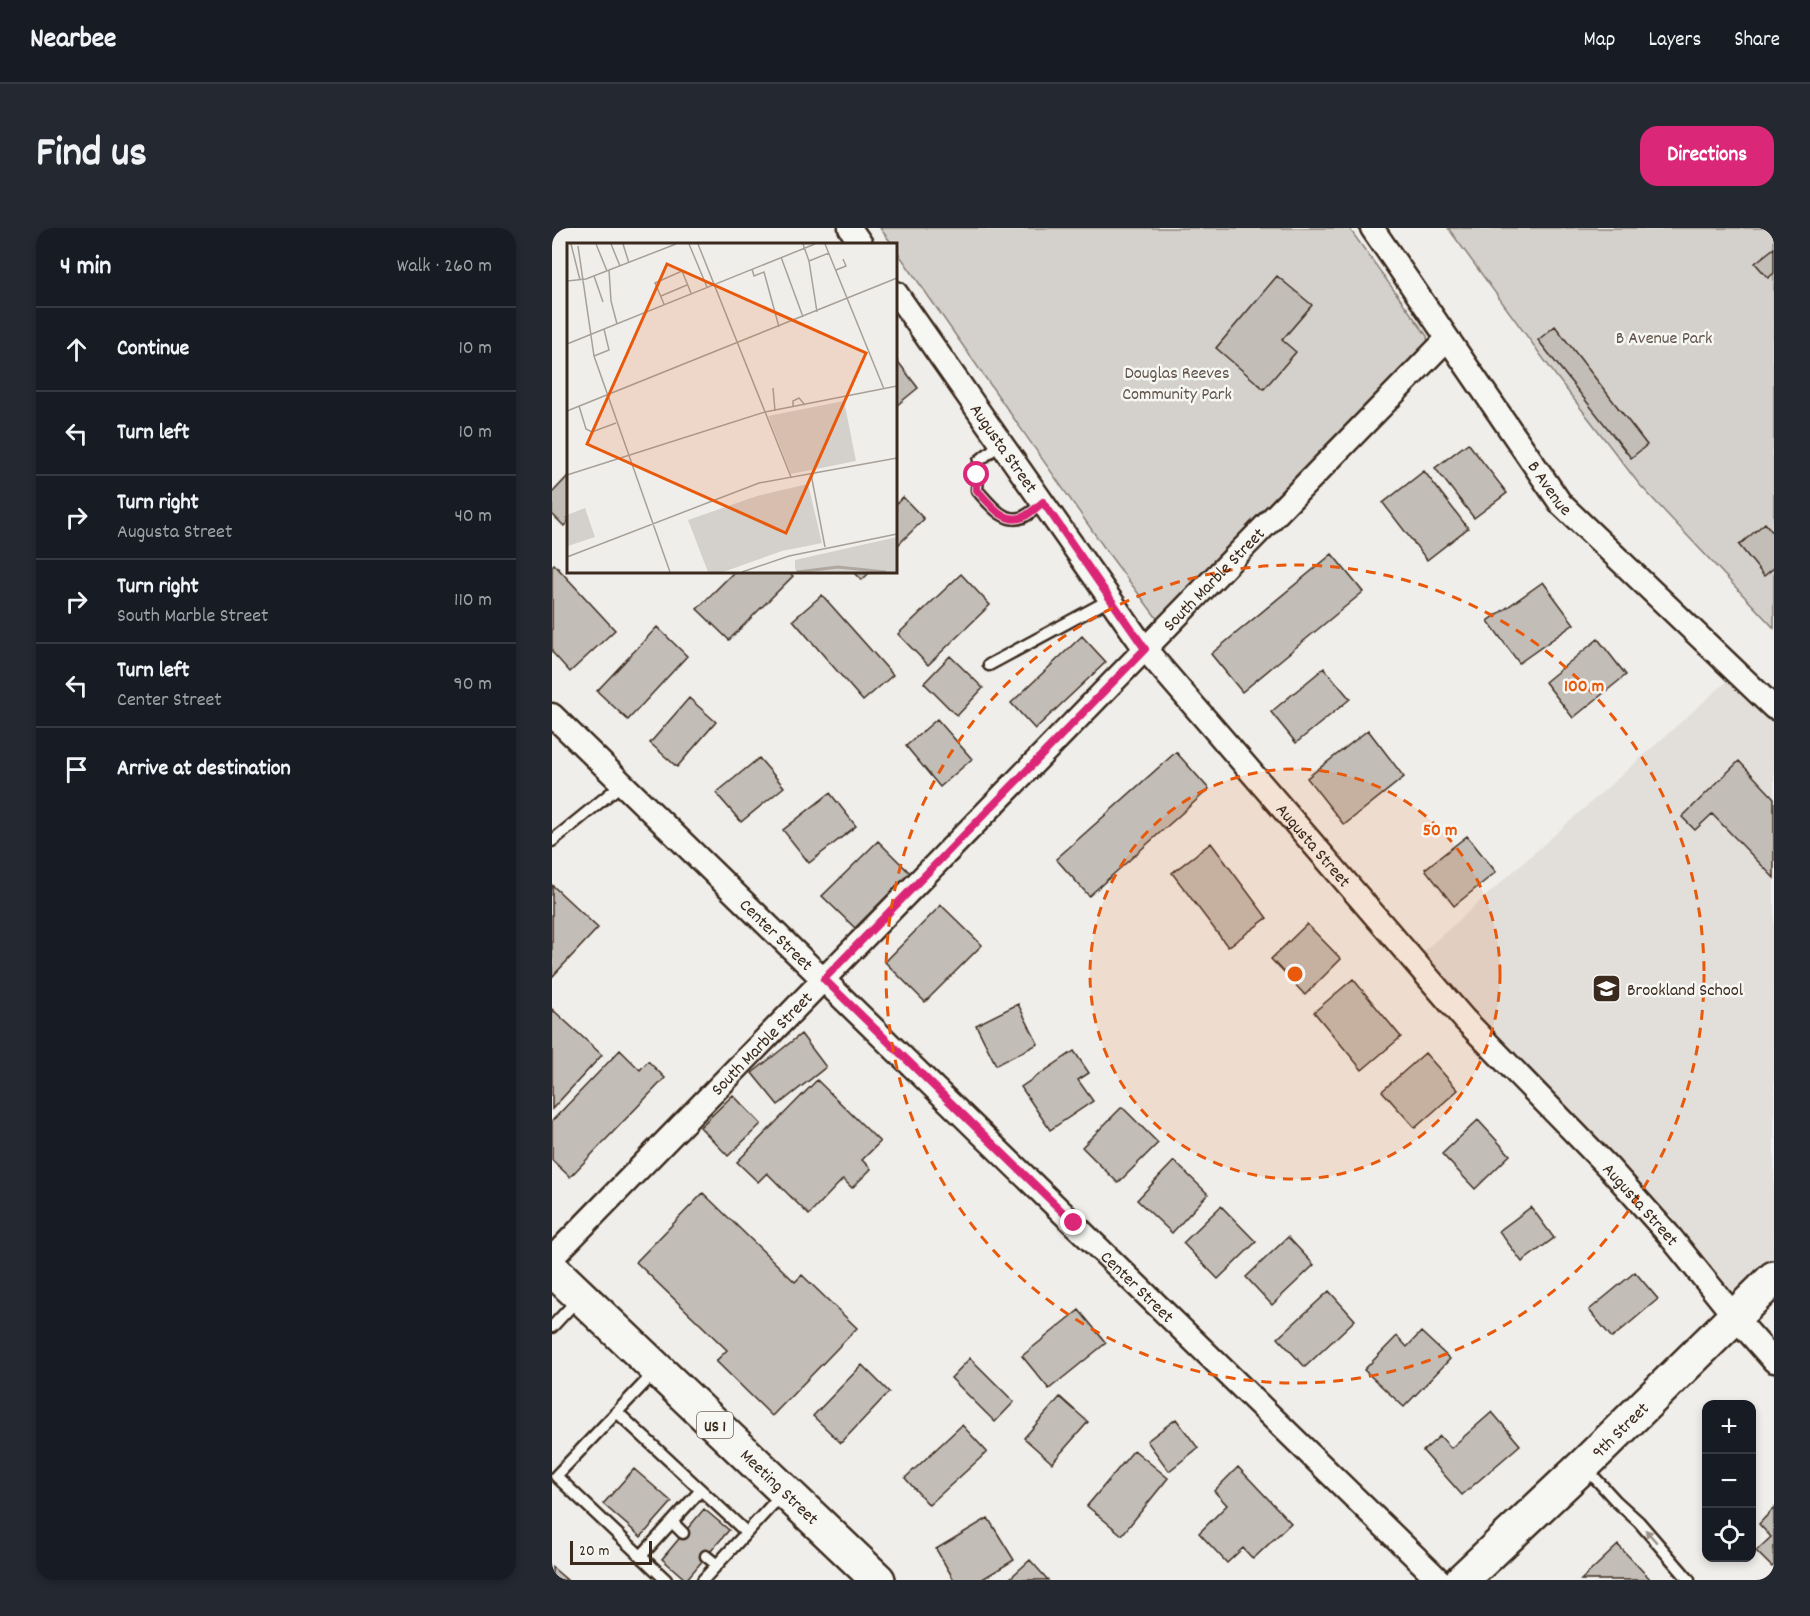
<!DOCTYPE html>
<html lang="en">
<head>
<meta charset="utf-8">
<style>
	:root { --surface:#171b24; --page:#242831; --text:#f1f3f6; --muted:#9ea1a6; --line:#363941; --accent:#db2777 }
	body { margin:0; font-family:Dekko,sans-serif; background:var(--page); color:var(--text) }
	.controls { position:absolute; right:18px; bottom:18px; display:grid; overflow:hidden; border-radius:12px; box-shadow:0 3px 9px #0003 }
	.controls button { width:54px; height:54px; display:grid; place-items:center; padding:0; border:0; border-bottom:2px solid var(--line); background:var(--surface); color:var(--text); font:30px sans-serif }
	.scale { position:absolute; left:18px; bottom:15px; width:82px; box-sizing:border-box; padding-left:6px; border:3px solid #3b2a1e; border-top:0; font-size:16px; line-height:21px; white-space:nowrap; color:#3b2a1e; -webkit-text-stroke:4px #f6f6f2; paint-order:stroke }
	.stop { position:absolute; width:18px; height:18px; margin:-14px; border:4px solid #db2777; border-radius:50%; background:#fff }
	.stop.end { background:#db2777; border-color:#fff; box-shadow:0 2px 6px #0008 }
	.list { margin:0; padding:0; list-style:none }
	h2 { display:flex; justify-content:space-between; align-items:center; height:78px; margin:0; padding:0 24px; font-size:26px }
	h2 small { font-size:20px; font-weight:400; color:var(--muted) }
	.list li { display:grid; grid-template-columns:39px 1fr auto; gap:18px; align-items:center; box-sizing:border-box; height:84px; padding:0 24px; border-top:2px solid var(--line) }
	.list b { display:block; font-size:22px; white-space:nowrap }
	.list p { margin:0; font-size:20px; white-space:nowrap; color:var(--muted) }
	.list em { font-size:20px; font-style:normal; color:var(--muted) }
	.icon { flex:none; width:33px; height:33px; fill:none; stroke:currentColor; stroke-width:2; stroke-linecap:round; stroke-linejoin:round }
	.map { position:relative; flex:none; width:1222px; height:1352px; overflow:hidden; border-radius:18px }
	header { display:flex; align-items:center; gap:36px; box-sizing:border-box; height:84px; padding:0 30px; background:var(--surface); border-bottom:2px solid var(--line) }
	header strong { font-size:28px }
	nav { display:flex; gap:33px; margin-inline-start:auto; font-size:21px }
	.intro { display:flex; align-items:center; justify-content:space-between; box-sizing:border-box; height:144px; padding:0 36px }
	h1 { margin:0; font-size:42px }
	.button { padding:15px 27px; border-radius:18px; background:var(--accent); color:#fff; font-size:21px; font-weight:700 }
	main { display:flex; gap:36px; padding:0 36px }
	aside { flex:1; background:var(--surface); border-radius:18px; box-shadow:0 3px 9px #0003 }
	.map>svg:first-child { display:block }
</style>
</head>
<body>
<header>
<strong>Nearbee</strong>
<nav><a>Map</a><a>Layers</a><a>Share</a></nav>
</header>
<div class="intro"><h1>Find us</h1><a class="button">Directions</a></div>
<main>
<aside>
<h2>4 min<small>Walk · 260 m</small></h2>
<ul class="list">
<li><svg class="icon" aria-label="ahead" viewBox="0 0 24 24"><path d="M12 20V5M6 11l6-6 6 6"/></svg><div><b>Continue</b></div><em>10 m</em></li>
<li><svg class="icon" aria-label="left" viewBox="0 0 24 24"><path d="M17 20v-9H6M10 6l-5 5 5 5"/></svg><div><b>Turn left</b></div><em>10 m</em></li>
<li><svg class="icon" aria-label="right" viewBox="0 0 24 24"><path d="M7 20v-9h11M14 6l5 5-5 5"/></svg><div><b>Turn right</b><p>Augusta Street</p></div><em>40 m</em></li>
<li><svg class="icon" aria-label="right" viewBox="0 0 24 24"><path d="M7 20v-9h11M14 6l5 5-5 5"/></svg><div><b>Turn right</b><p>South Marble Street</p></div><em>110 m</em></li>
<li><svg class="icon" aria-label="left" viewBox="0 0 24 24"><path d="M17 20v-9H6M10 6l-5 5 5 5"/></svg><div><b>Turn left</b><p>Center Street</p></div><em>90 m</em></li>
<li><svg class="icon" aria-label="arrive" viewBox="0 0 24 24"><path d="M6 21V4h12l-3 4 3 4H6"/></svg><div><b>Arrive at destination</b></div></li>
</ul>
</aside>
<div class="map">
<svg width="1222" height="1352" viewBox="0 0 1222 1352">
	<rect width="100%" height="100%" fill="#efeeea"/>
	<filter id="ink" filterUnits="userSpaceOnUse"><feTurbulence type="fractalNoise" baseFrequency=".0167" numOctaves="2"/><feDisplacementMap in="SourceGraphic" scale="12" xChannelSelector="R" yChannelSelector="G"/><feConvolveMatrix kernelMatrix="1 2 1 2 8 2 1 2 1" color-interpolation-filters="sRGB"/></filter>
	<g filter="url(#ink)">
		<path fill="#e2dfdb" d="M 1185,444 L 1222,480 L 1222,1050 L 1183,1089 L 862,732 Z"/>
		<path fill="#d4d1cc" stroke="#887e75" stroke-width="1.5" d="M 328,0 L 797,0 L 875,108 L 876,118 L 607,393 L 556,325 L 344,22 L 344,16 L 340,16 Z
			M 896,0 L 1222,0 L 1222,400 L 1087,256 L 1004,148 Z"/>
		<path fill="#c2bdb7" stroke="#3b2a1e" stroke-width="1.5" d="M 1222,20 L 1222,45 L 1216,50 L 1203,35 Z
			M 725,48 L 760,77 L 730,112 L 744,124 L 712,161 L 664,120 Z
			M 1003,98 L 1095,217 L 1079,230 L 986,112 Z
			M 344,131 L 366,160 L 344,178 Z
			M 916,215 L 955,265 L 922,290 L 883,240 Z
			M 872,243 L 916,300 L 875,332 L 831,275 Z
			M 16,248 L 16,294 L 12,298 L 0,286 L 0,265 Z
			M 351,269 L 372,291 L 344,319 L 344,276 Z
			M 1213,295 L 1222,306 L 1222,340 L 1212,348 L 1187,317 Z
			M 780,326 L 811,364 L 690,464 L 659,426 Z
			M 2,336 L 63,402 L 18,444 L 0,424 L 0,338 Z
			M 182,344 L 236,344 L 241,348 L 177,412 L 145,381 Z
			M 302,344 L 318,344 L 310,352 Z
			M 409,346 L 438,377 L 376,437 L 346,406 Z
			M 991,354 L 1022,396 L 967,435 L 936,393 Z
			M 270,367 L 341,447 L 311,473 L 241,392 Z
			M 105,399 L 135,428 L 76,492 L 45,463 Z
			M 530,408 L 554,434 L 483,501 L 459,475 Z
			M 1046,411 L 1074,447 L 1021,490 L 993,454 Z
			M 398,428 L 431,460 L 405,488 L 372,455 Z
			M 772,440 L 798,471 L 744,515 L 719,484 Z
			M 137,470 L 164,494 L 125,539 L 98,515 Z
			M 385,491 L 420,531 L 388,559 L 354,518 Z
			M 816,502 L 852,549 L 792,597 L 755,550 Z
			M 624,524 L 657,561 L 537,668 L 504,631 Z
			M 207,530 L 232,559 L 189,594 L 164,565 Z
			M 1187,533 L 1222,570 L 1222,650 L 1160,586 L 1143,602 L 1130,589 Z
			M 278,565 L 304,598 L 257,635 L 231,602 Z
			M 915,608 L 944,644 L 902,678 L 873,641 Z
			M 326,613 L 358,645 L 303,700 L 270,668 Z
			M 659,615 L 715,690 L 676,719 L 620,645 Z
			M 0,657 L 46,700 L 0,749 Z
			M 389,677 L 430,717 L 373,774 L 333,734 Z
			M 755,696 L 789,731 L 753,767 L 719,731 Z
			M 801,751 L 849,809 L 810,842 L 762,784 Z
			M 466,776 L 486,816 L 444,837 L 424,797 Z
			M 0,781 L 50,827 L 0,881 Z
			M 249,806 L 274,839 L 226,877 L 200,845 Z
			M 68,822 L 88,842 L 96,833 L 113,850 L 18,949 L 0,932 L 0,893 Z
			M 522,823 L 537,845 L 526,852 L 541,873 L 498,902 L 469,859 Z
			M 873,825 L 906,862 L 863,900 L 830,863 Z
			M 265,852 L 328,914 L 310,932 L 319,941 L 300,960 L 291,951 L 257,987 L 215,945 L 206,954 L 185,934 Z
			M 181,867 L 209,896 L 176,928 L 148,899 Z
			M 570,879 L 606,915 L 566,955 L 530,919 Z
			M 926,892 L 958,927 L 923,961 L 890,926 Z
			M 622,933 L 656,966 L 620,1005 L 585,972 Z
			M 151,965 L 243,1054 L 250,1047 L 305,1100 L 220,1188 L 164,1133 L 175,1122 L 84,1034 Z
			M 669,978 L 704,1014 L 666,1051 L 631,1015 Z
			M 979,979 L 1002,1010 L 970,1034 L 947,1003 Z
			M 736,1009 L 762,1037 L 720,1077 L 694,1049 Z
			M 1083,1044 L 1106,1071 L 1060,1110 L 1037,1082 Z
			M 777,1063 L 803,1092 L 753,1139 L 726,1110 Z
			M 527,1082 L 554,1115 L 497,1161 L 470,1128 Z
			M 869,1104 L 898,1131 L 852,1179 L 812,1142 L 845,1108 L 855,1119 Z
			M 418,1130 L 462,1174 L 443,1194 L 399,1150 Z
			M 310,1137 L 337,1164 L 289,1215 L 261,1188 Z
			M 508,1169 L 536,1194 L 500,1235 L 472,1210 Z
			M 940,1184 L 968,1217 L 910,1267 L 871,1223 L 888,1208 L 899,1220 Z
			M 624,1191 L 646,1220 L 617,1243 L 595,1213 Z
			M 410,1197 L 435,1224 L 377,1277 L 353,1250 Z
			M 582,1222 L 616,1250 L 570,1307 L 535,1278 Z
			M 686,1239 L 739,1295 L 701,1331 L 691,1320 L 675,1335 L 647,1305 L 675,1277 L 662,1263 Z
			M 82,1241 L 120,1274 L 89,1309 L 51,1276 Z
			M 1222,1280 L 1222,1337 L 1220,1339 L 1204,1323 L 1219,1309 L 1207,1296 Z
			M 152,1281 L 177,1302 L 134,1352 L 110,1331 Z
			M 436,1290 L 462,1332 L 429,1352 L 402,1352 L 384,1321 Z
			M 1066,1317 L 1099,1352 L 1029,1352 Z
			M 478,1332 L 496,1352 L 456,1352 Z
			M 0,1339 L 15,1352 L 0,1352 Z"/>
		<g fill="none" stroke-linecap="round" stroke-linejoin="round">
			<defs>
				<path id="service" d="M 449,215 L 427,233 L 425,262 C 436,274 452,297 471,289 C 478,286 485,279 491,275
					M 437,437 L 559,371
					M 0,613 L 70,556
					M 0,1099 L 26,1071
					M 103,1144 L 4,1248 L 114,1352
					M 66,1185 L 194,1304
					M 1034,1240 L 1064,1273 L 1087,1294 L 1137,1352
					M 120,1294 L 131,1305
					M 89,1328 L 149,1262
					M 154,1328 L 165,1337
					M 151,1352 L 230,1266"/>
				<g id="minor">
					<path d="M 298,0 L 309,16"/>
					<path id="s1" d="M 820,0 L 1009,276 L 1222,480"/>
					<path id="s2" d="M 344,65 L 593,421 L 912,791 L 1058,941 L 1116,1006 L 1183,1089 L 1222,1133"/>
					<path id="s3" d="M 0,487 L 887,1352"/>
					<path id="s4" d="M 0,1030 L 895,111"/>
				</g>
				<g id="primary">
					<path id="s5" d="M 0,1041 L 326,1352"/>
					<path id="s6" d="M 910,1352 L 1032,1237 L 1222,1050"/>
				</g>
			</defs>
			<use href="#service" stroke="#3b2a1e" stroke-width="15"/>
			<use href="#minor" stroke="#3b2a1e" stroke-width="27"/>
			<use href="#primary" stroke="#3b2a1e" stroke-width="38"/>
			<use href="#service" stroke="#f6f6f2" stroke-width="10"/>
			<use href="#minor" stroke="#f6f6f2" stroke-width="22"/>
			<use href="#primary" stroke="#f6f6f2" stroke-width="33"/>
		</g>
		<defs><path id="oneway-solid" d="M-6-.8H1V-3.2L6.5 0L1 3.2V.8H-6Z" transform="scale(1.5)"/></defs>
		<use fill="#989088" href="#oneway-solid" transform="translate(1099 1308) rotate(-131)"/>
	</g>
	<g fill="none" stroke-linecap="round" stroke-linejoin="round" filter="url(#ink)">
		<path stroke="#db2777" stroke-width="8" d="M 425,247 L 425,262 C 436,274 452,297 471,289 C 478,286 485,279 491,274 L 593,421 L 272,751 L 522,995"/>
	</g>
	<circle cx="743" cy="746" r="205" fill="#e8590c" fill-opacity=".12"/>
	<g fill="none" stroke="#e8590c" stroke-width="3" stroke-dasharray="10 8">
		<circle cx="743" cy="746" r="205"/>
		<circle cx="743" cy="746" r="409"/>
	</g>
	<defs>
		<symbol id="school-square" viewBox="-11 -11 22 22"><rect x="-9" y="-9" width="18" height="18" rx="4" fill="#3b2a1e" stroke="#f6f6f2"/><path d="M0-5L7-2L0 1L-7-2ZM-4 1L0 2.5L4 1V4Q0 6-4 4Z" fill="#fff"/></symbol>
	</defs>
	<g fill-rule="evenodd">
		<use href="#school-square" x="1038" y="744" width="33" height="33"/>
	</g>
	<g text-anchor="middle" stroke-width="5" stroke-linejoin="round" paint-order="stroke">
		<rect fill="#f6f6f2" stroke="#73675e" stroke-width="1.5" x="145" y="1184" width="36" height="26" rx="4.5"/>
		<g font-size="16" font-weight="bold" fill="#3b2a1e">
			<text x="163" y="1203">US 1</text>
		</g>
		<g font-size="18" fill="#61544a" stroke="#f6f6f2">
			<text x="1112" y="115">B Avenue Park</text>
			<text x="625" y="150">Douglas Reeves<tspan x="625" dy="21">Community Park</tspan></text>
		</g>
		<g font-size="18" fill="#3b2a1e" stroke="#f6f6f2">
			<text dy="6" stroke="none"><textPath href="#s2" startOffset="189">Augusta Street</textPath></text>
			<text dy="6" stroke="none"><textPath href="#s1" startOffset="315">B Avenue</textPath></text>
			<text dy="6" stroke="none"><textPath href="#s4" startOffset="948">South Marble Street</textPath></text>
			<text dy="6" stroke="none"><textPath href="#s2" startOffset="693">Augusta Street</textPath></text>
			<text dy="6" stroke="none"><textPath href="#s3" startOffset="314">Center Street</textPath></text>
			<text dy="6" stroke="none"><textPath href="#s4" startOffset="300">South Marble Street</textPath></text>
			<text dy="6" stroke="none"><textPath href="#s2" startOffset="1179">Augusta Street</textPath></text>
			<text dy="6" stroke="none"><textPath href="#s3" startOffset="818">Center Street</textPath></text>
			<text dy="6" stroke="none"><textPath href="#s6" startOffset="218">9th Street</textPath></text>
			<text dy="6" stroke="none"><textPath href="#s5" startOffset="315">Meeting Street</textPath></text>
		</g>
		<g font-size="18" fill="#3b2a1e" stroke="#f6f6f2" text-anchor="start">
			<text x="1075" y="767">Brookland School</text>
		</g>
	</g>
	<g transform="translate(15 15)">
		<rect width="330" height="330" fill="#efeeea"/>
		<path d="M 277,158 L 289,218 L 224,231 L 201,173 ZM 241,241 L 255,300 L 215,308 L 156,329 L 141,329 L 121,277 L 190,253 ZM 18,265 L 28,294 L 1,303 L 0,272 ZM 330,294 L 330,329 L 229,329 L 228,324 L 228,317 Z" fill="#d4d1cc"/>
		<path fill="none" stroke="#afa8a1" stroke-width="3" d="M 230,329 L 271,324 L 319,329"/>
		<path fill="none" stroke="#a7a098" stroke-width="1.5" d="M 4,1 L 13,37M 29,1 L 40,28M 44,1 L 53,23M 56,1 L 62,20M 122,1 L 140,44M 131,1 L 224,234M 236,1 L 242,18M 258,1 L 317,146M 11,3 L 27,113 L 103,329M 214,14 L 236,74M 185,26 L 187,33 L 197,29 L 212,84M 42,27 L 44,58 L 50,81M 269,27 L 279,23 L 276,16M 27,33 L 36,59M 0,38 L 19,36 L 109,1M 94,53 L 120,42M 97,61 L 88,40 L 115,28 L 124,50M 250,69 L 242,18 L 262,10M 0,101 L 248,1M 27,113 L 42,107 L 37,86M 206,145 L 208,168M 12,163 L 19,186 L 25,189 L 49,180M 226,164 L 226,158 L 232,155 L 238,162M 0,168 L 330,35M 244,231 L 258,304M 0,232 L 198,169 L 330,143M 0,314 L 192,240 L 330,215M 175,329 L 222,313 L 330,291"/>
		<path fill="#e8590c" fill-opacity="0.15" stroke="#e8590c" stroke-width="3" d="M 100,21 L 299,110 L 219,290 L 20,201 Z"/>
		<rect width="330" height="330" fill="none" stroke="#3b2a1e" stroke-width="3"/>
	</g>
	<circle cx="743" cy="746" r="9" fill="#e8590c" stroke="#f6f6f2" stroke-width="3"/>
	<g font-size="18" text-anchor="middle" font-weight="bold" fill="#e8590c" stroke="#f6f6f2" stroke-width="5" stroke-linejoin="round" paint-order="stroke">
		<text x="1032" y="463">100 m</text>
		<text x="888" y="607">50 m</text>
	</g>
</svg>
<div class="controls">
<button>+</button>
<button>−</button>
<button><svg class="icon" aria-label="locate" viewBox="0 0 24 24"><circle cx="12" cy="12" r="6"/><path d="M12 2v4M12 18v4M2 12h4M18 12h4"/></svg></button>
</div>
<div class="scale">20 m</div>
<div class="stop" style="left:425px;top:247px"></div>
<div class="stop end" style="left:522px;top:995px"></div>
</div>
</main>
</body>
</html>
